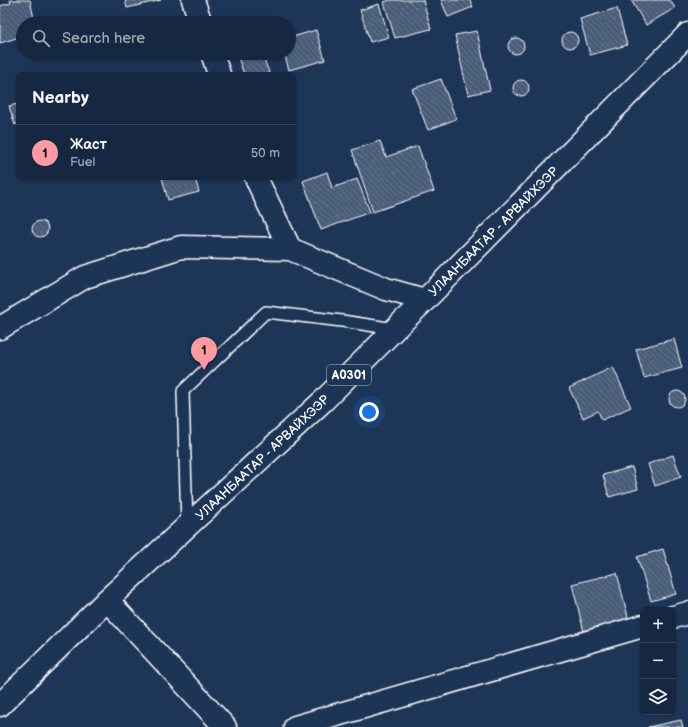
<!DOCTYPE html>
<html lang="en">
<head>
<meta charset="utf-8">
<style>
	:root { --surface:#162841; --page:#23344c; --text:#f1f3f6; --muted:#9ea6b1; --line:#35445a; --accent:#ff9aa2 }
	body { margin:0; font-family:"Balsamiq Sans",sans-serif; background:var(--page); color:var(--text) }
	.controls { position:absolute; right:12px; bottom:12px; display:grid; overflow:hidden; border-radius:6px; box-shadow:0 1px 3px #0004 }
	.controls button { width:36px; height:36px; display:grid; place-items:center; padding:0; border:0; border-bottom:1px solid var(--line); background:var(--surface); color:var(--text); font:20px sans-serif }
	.you { position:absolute; left:369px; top:412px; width:14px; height:14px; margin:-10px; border:3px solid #fff; border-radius:50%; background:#1a73e8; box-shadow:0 0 0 6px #1a73e833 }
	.badge { display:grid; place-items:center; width:26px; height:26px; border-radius:50%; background:var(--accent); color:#111; font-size:13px; font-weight:700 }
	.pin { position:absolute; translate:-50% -33px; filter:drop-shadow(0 1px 2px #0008) }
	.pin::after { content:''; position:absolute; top:21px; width:14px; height:12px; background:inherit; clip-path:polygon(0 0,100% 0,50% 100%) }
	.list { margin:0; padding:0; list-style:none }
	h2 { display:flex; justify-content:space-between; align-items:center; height:52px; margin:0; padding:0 16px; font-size:17px }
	h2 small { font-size:13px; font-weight:400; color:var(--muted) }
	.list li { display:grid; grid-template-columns:26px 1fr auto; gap:12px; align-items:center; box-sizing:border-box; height:56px; padding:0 16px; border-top:1px solid var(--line) }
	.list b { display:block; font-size:15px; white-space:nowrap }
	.list p { margin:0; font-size:13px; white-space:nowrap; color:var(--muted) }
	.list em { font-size:13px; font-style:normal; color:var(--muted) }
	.icon { flex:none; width:22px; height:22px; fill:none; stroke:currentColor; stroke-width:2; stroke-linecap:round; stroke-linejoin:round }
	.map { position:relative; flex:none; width:688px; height:727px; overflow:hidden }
	.search { position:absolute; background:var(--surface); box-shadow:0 1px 3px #0004; left:16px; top:16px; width:280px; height:44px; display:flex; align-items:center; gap:10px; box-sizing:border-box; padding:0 14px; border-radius:22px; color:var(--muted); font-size:15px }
	.panel { position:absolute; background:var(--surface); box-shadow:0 1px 3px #0004; left:16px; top:72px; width:280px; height:108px; border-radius:6px }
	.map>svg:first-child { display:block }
</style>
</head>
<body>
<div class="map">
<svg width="688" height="727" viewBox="0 0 688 727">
	<defs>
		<pattern id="building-back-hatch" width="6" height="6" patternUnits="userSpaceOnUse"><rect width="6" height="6" fill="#4a5d79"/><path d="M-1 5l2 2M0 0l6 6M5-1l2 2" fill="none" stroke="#65758d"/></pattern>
	</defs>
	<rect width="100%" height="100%" fill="#1d3557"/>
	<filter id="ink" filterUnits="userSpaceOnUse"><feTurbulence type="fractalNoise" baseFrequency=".025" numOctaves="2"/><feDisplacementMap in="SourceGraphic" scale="8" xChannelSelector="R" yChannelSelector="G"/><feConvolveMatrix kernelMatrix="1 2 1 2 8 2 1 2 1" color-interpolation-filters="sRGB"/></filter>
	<g filter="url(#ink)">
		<path fill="url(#building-back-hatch)" stroke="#fff" d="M 10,0 L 30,0 L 35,23 L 23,23 L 23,36 L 0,43 L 0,6 L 11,3 Z
			M 125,0 L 161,0 L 127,8 Z
			M 390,0 L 423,0 L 431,29 L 395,38 L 384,2 Z
			M 441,0 L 470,0 L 473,7 L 448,17 Z
			M 631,0 L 670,0 L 675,8 L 646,25 Z
			M 379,4 L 389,37 L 370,42 L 360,10 Z
			M 617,8 L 627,45 L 590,55 L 580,19 Z
			M 316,30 L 325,60 L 289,70 L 284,53 L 289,53 L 289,37 L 289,38 Z
			M 477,31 L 490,90 L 468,95 L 455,35 Z
			M562 40a8 8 0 1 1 16 0a8 8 0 1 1-16 0Z
			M508 46a8 8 0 1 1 16 0a8 8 0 1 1-16 0Z
			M 250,53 L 261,53 L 270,74 L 244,74 L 238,58 Z
			M 441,79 L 456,119 L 428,130 L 412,89 Z
			M513 88a8 8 0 1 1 16 0a8 8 0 1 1-16 0Z
			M 18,104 L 18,123 L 15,125 L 9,106 Z
			M 380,141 L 386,157 L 418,146 L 434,191 L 373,212 L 352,150 Z
			M 327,172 L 332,188 L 357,179 L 370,212 L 321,230 L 303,181 Z
			M 162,178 L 195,178 L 199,192 L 168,200 Z
			M32 229a8 8 0 1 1 16 0a8 8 0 1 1-16 0Z
			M 674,339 L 682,368 L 644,378 L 636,349 Z
			M 613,367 L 631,407 L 602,420 L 598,411 L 583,418 L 569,388 Z
			M669 399a8 8 0 1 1 16 0a8 8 0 1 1-16 0Z
			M 673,455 L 681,477 L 655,486 L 648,464 Z
			M 632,467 L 638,489 L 609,497 L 603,475 Z
			M 663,549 L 676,594 L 651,601 L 637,557 Z
			M 617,573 L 629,621 L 584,632 L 572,584 Z
			M 681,720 L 683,727 L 648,727 Z"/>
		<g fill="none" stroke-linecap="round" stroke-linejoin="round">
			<defs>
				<path id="service" d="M 187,526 L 183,391 L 266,312 L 342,321 L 395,329"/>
				<path id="minor" d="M 193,0 L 201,23
					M 212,53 L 219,74
					M 256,178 L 290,249
					M 0,328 L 85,277 L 181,247 L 290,249 L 386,289 L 425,300
					M 107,600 L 225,727
					M 673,617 L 688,613
					M 295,727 L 643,626"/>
				<path id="trunk" d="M 0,705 L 107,600 L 323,401 L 395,329 L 425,300 L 688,34"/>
			</defs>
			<use href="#service" stroke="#fff" stroke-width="14"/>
			<use href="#minor" stroke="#fff" stroke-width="25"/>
			<use href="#trunk" stroke="#fff" stroke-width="25"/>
			<use href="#service" stroke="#1d3557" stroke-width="11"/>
			<use href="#minor" stroke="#1d3557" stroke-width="22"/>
			<use href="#trunk" stroke="#1d3557" stroke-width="22"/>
		</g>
	</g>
	<g text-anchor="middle" stroke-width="3.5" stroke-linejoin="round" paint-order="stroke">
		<rect fill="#1d3557" stroke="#bbc2cd" stroke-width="1" x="327" y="365" width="44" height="20" rx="3"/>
		<g font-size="12" font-weight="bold" fill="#fff">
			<text x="349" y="379">A0301</text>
		</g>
		<g font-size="13" fill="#fff" stroke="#1d3557">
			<text transform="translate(493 231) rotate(-45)" y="5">УЛААНБААТАР - АРВАЙХЭЭР</text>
			<text transform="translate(262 457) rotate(-43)" y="5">УЛААНБААТАР - АРВАЙХЭЭР</text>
		</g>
	</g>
</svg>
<div class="controls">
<button>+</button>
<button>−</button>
<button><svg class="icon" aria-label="layers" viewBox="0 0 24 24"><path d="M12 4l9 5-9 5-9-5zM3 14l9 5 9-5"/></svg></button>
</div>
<div class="you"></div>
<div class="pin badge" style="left:204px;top:370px">1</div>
<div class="search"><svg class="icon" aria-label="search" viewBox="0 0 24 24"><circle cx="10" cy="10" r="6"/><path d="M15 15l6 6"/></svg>Search here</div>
<section class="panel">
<h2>Nearby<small></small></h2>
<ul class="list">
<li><span class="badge">1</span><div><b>Жаст</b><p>Fuel</p></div><em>50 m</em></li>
</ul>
</section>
</div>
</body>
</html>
